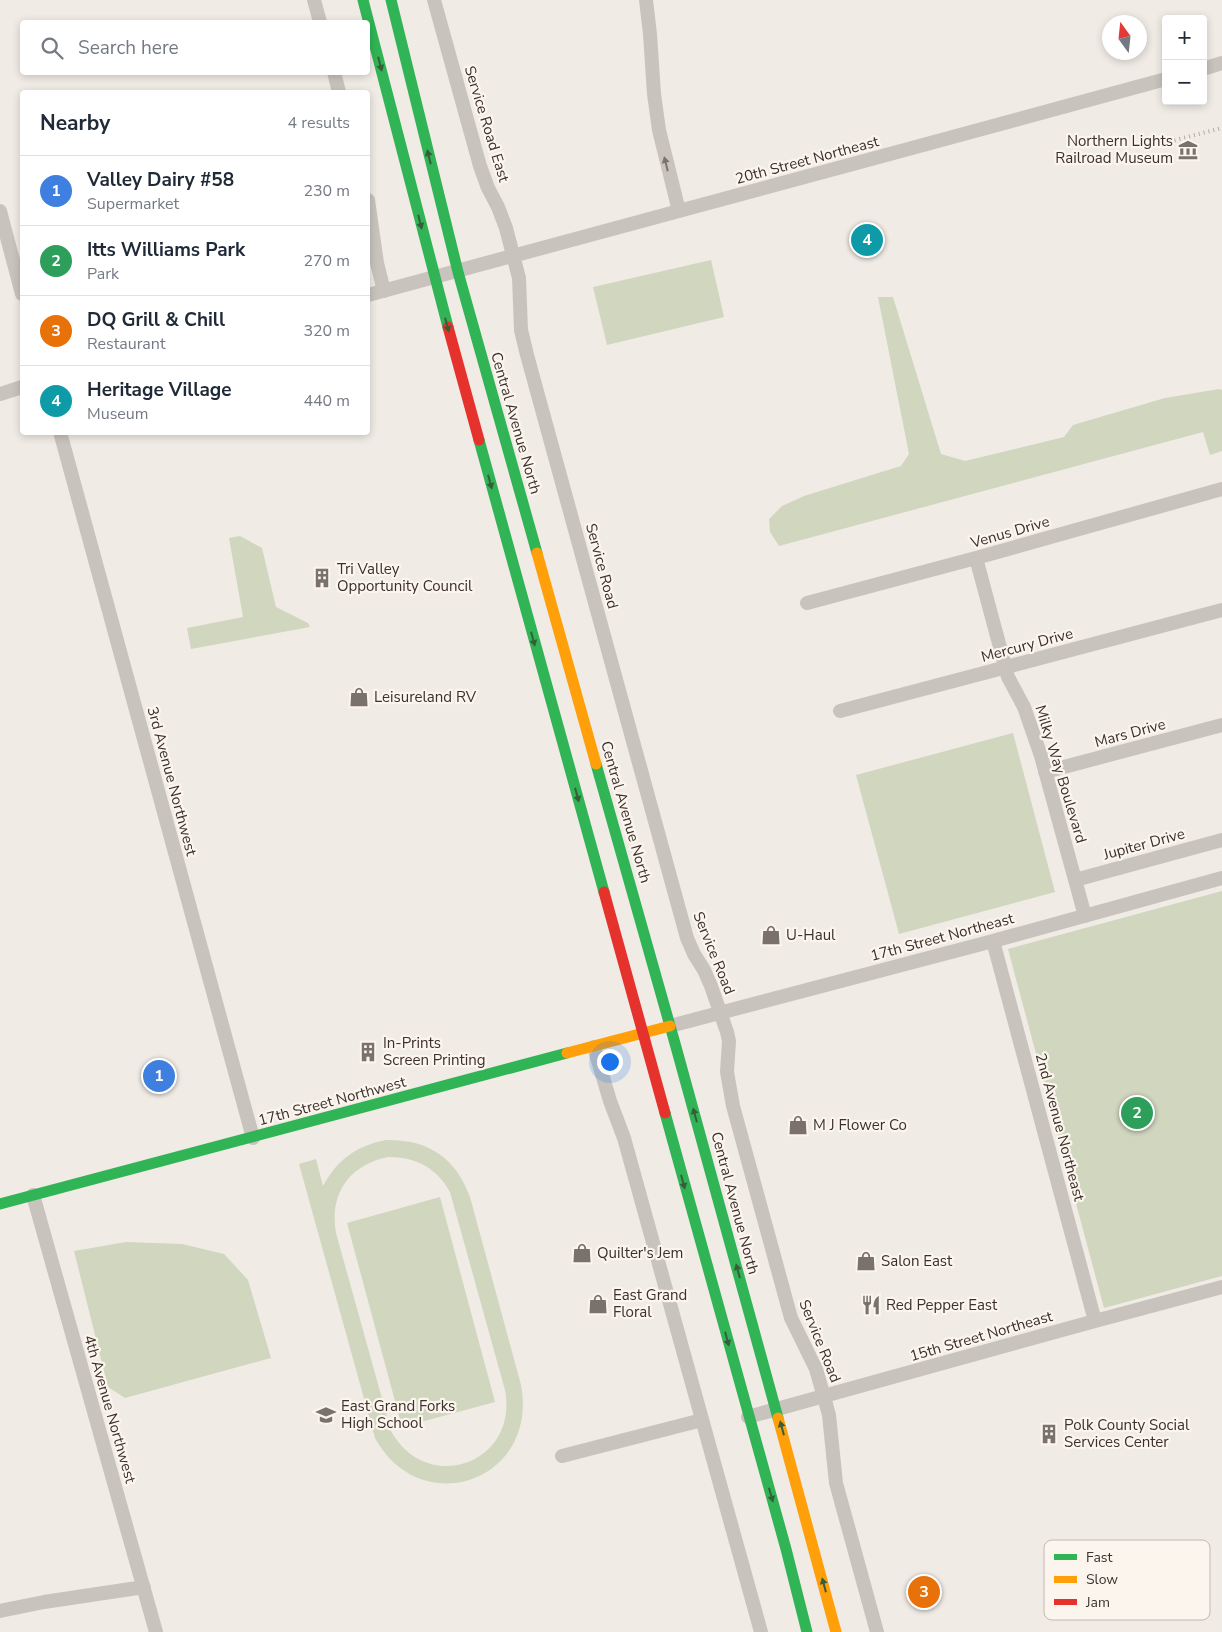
<!DOCTYPE html>
<html lang="en">
<head>
<meta charset="utf-8">
<style>
	:root { --surface:#fff; --page:#f6f6f7; --text:#1f2937; --muted:#747a83; --line:#e0e1e3; --accent:#7a716c }
	body { margin:0; font-family:"Nunito Sans",sans-serif; background:var(--page); color:var(--text) }
	.controls { position:absolute; right:15px; top:15px; display:grid; overflow:hidden; border-radius:5px; box-shadow:0 2px 8px #0003 }
	.controls button { width:45px; height:45px; display:grid; place-items:center; padding:0; border:0; border-bottom:1px solid var(--line); background:var(--surface); color:var(--text); font:25px sans-serif }
	.compass { position:absolute; left:1102px; top:15px; width:45px; height:45px; border-radius:50%; background:var(--surface); box-shadow:0 2px 8px #0003; rotate:345deg }
	.you { position:absolute; left:609px; top:1061px; width:18px; height:18px; margin:-12px; border:4px solid #fff; border-radius:50%; background:#1a73e8; box-shadow:0 0 0 8px #1a73e833 }
	.badge { display:grid; place-items:center; width:32px; height:32px; border-radius:50%; background:var(--accent); color:#fff; font-size:16px; font-weight:700 }
	.pin { position:absolute; translate:-50% -50%; border:2px solid #fff; box-shadow:0 1px 5px #0006 }
	.list { margin:0; padding:0; list-style:none }
	h2 { display:flex; justify-content:space-between; align-items:center; height:65px; margin:0; padding:0 20px; font-size:21px }
	h2 small { font-size:16px; font-weight:400; color:var(--muted) }
	.list li { display:grid; grid-template-columns:32px 1fr auto; gap:15px; align-items:center; box-sizing:border-box; height:70px; padding:0 20px; border-top:1px solid var(--line) }
	.list b { display:block; font-size:19px; white-space:nowrap }
	.list p { margin:0; font-size:16px; white-space:nowrap; color:var(--muted) }
	.list em { font-size:16px; font-style:normal; color:var(--muted) }
	.icon { flex:none; width:28px; height:28px; fill:none; stroke:currentColor; stroke-width:2; stroke-linecap:round; stroke-linejoin:round }
	.map { position:relative; flex:none; width:1222px; height:1632px; overflow:hidden }
	.search { position:absolute; background:var(--surface); box-shadow:0 2px 8px #0003; left:20px; top:20px; width:350px; height:55px; display:flex; align-items:center; gap:12px; box-sizing:border-box; padding:0 18px; border-radius:5px; color:var(--muted); font-size:19px }
	.panel { position:absolute; background:var(--surface); box-shadow:0 2px 8px #0003; left:20px; top:90px; width:350px; height:345px; border-radius:5px }
	.map>svg:first-child { display:block }
</style>
</head>
<body>
<div class="map">
<svg width="1222" height="1632" viewBox="0 0 1222 1632">
	<rect width="100%" height="100%" fill="#f0ebe5"/>
	<path fill="#d1d6bf" fill-rule="evenodd" d="M 711,260 L 724,317 L 607,345 L 593,287 Z
		M 878,297 L 893,297 L 941,454 L 965,461 L 1064,437 L 1073,425 L 1165,398 L 1219,389 L 1222,390 L 1222,451 L 1210,455 L 1203,432 L 779,546 L 770,532 L 769,519 L 782,506 L 804,496 L 901,466 L 909,454 Z
		M 240,536 L 262,548 L 276,607 L 308,623 L 310,627 L 191,649 L 187,628 L 243,617 L 229,538 Z
		M 1013,733 L 1055,892 L 899,934 L 856,775 Z
		M 1222,891 L 1222,1276 L 1104,1308 L 1008,949 Z
		M 386,1140 C 428,1139 456,1158 470,1197 L 521,1385 C 539,1481 421,1522 375,1438 L 299,1164 L 316,1159 L 323,1186 C 338,1159 356,1146 386,1140 ZM 388,1157 C 416,1157 437,1168 450,1192 L 505,1390 C 519,1464 427,1496 391,1431 L 336,1233 C 329,1194 349,1165 388,1157 Z
		M 440,1197 L 495,1402 L 402,1427 L 347,1223 Z
		M 126,1242 L 182,1244 L 224,1254 L 248,1280 L 271,1358 L 125,1398 L 108,1387 L 74,1251 Z"/>
	<g fill="none" stroke-linecap="round" stroke-linejoin="round">
		<path stroke="#c9c3be" stroke-width="14" d="M 314,0 L 320,22
			M 434,0 L 480,166 L 488,188 L 498,207 L 506,228 L 513,255 L 519,278 L 521,330 L 527,355 L 687,938 L 694,954 L 704,970 L 711,986 L 727,1032 L 729,1041 L 727,1072 L 733,1106 L 791,1318 L 816,1369 L 824,1397 L 829,1415 L 836,1483 L 877,1632
			M 646,0 L 650,34 L 654,94 L 659,130 L 679,211
			M 1203,69 L 1222,63
			M 334,72 L 339,92
			M 368,200 L 377,263 L 384,291
			M 0,211 L 22,294
			M 368,295 C 634,224 900,151 1166,79
			M 0,394 L 22,387
			M 60,432 L 253,1138
			M 976,558 L 1008,677 L 1024,707 L 1041,756 L 1085,916
			M 807,603 L 976,558 L 1222,489
			M 840,711 L 1222,610
			M 1045,772 L 1222,725
			M 1075,880 L 1222,840
			M 993,941 L 1095,1321
			M 670,1026 L 993,941 L 1222,878
			M 594,1047 L 610,1101 L 624,1138 L 761,1632
			M 33,1195 L 156,1632
			M 748,1417 L 1095,1321 L 1222,1287
			M 562,1456 L 702,1420
			M 0,1611 L 44,1602 L 144,1587"/>
		<path stroke="#30b455" stroke-width="11" d="M 363,0 L 448,327
			M 391,0 L 458,272 L 537,553
			M 479,440 L 604,892
			M 596,764 L 676,1047 L 778,1418
			M 665,1113 L 786,1549 L 807,1632
			M 0,1204 L 567,1053"/>
		<path stroke="#ff9f0a" stroke-width="11" d="M 537,553 L 596,764
			M 567,1053 L 670,1026
			M 778,1418 L 836,1632"/>
		<path stroke="#e5322d" stroke-width="11" d="M 448,327 L 479,440
			M 604,892 L 665,1113"/>
		<path stroke="#b1aca8" stroke-width="4" stroke-dasharray="1 4" stroke-linecap="butt" d="M 1160,144 L 1222,128"/>
	</g>
	<defs><path id="oneway-solid" d="M-6-.8H1V-3.2L6.5 0L1 3.2V.8H-6Z" transform="scale(1.25)"/></defs>
	<g fill="#375e3a">
		<use href="#oneway-solid" transform="translate(380 64) rotate(76)"/>
		<use href="#oneway-solid" transform="translate(429 157) rotate(-104)"/>
		<use href="#oneway-solid" transform="translate(420 222) rotate(76)"/>
		<use href="#oneway-solid" transform="translate(447 325) rotate(75)"/>
		<use href="#oneway-solid" transform="translate(490 482) rotate(75)"/>
		<use href="#oneway-solid" transform="translate(533 639) rotate(75)"/>
		<use href="#oneway-solid" transform="translate(577 795) rotate(75)"/>
		<use href="#oneway-solid" transform="translate(695 1115) rotate(-105)"/>
		<use href="#oneway-solid" transform="translate(683 1182) rotate(75)"/>
		<use href="#oneway-solid" transform="translate(738 1271) rotate(-105)"/>
		<use href="#oneway-solid" transform="translate(727 1339) rotate(75)"/>
		<use href="#oneway-solid" transform="translate(782 1428) rotate(-105)"/>
		<use href="#oneway-solid" transform="translate(771 1495) rotate(74)"/>
		<use href="#oneway-solid" transform="translate(824 1585) rotate(-105)"/>
	</g>
	<use fill="#7b726d" href="#oneway-solid" transform="translate(666 164) rotate(-104)"/>
	<defs>
		<symbol id="museum-bare" viewBox="-9 -9 18 18"><path d="M0-6L6-3V-2H-6V-3ZM-5-1h2V3h-2ZM-1-1h2V3h-2ZM3-1h2V3H3ZM-6 4H6V6H-6Z" fill="#7a716c" stroke="#fbf5ee" stroke-width="2.5" paint-order="stroke"/></symbol>
		<symbol id="building-bare" viewBox="-9 -9 18 18"><path d="M-4-6H4V6H1V3H-1V6H-4ZM-2.5-4.3h1.7v1.8h-1.7ZM.8-4.3h1.7v1.8H.8ZM-2.5-1h1.7V.8h-1.7ZM.8-1h1.7V.8H.8Z" fill="#7a716c" stroke="#fbf5ee" stroke-width="2.5" paint-order="stroke"/></symbol>
		<symbol id="shop-bare" viewBox="-9 -9 18 18"><path d="M-5-2.5h2.3a2.7 3.5 0 0 1 5.4 0H5L5.5 6h-11ZM-1.5-2.5h3a1.5 2.3 0 0 0-3 0Z" fill="#7a716c" stroke="#fbf5ee" stroke-width="2.5" paint-order="stroke"/></symbol>
		<symbol id="restaurant-bare" viewBox="-9 -9 18 18"><path d="M-5-6h1v4h1v-4h1v4h1v-4h1v5L-1.5 .5V6h-2V.5L-5-1ZM5-6V6H3V1.5H1.5Q1.5-4 5-6Z" fill="#7a716c" stroke="#fbf5ee" stroke-width="2.5" paint-order="stroke"/></symbol>
		<symbol id="school-bare" viewBox="-9 -9 18 18"><path d="M0-5L7-2L0 1L-7-2ZM-4 1L0 2.5L4 1V4Q0 6-4 4Z" fill="#7a716c" stroke="#fbf5ee" stroke-width="2.5" paint-order="stroke"/></symbol>
	</defs>
	<g fill-rule="evenodd">
		<use href="#museum-bare" x="1174" y="136" width="28" height="28"/>
		<use href="#building-bare" x="308" y="564" width="28" height="28"/>
		<use href="#shop-bare" x="345" y="683" width="28" height="28"/>
		<use href="#shop-bare" x="757" y="921" width="28" height="28"/>
		<use href="#building-bare" x="354" y="1038" width="28" height="28"/>
		<use href="#shop-bare" x="784" y="1111" width="28" height="28"/>
		<use href="#shop-bare" x="568" y="1239" width="28" height="28"/>
		<use href="#shop-bare" x="852" y="1247" width="28" height="28"/>
		<use href="#shop-bare" x="584" y="1290" width="28" height="28"/>
		<use href="#restaurant-bare" x="857" y="1291" width="28" height="28"/>
		<use href="#school-bare" x="312" y="1401" width="28" height="28"/>
		<use href="#building-bare" x="1035" y="1420" width="28" height="28"/>
	</g>
	<g text-anchor="middle" stroke-width="4.5" stroke-linejoin="round" paint-order="stroke">
		<g font-size="15" fill="#3b302b" stroke="#fbf5ee">
			<text transform="translate(487 124) rotate(73)" y="5">Service Road East</text>
			<text transform="translate(807 160) rotate(-15)" y="5">20th Street Northeast</text>
			<text transform="translate(516 423) rotate(74)" y="5">Central Avenue North</text>
			<text transform="translate(1010 532) rotate(-16)" y="5">Venus Drive</text>
			<text transform="translate(602 566) rotate(75)" y="5">Service Road</text>
			<text transform="translate(1027 645) rotate(-15)" y="5">Mercury Drive</text>
			<text transform="translate(1130 733) rotate(-15)" y="5">Mars Drive</text>
			<text transform="translate(1061 774) rotate(73)" y="5">Milky Way Boulevard</text>
			<text transform="translate(172 781) rotate(75)" y="5">3rd Avenue Northwest</text>
			<text transform="translate(626 812) rotate(74)" y="5">Central Avenue North</text>
			<text transform="translate(1144 844) rotate(-15)" y="5">Jupiter Drive</text>
			<text transform="translate(942 937) rotate(-15)" y="5">17th Street Northeast</text>
			<text transform="translate(714 953) rotate(68)" y="5">Service Road</text>
			<text transform="translate(332 1101) rotate(-15)" y="5">17th Street Northwest</text>
			<text transform="translate(1060 1127) rotate(75)" y="5">2nd Avenue Northeast</text>
			<text transform="translate(735 1203) rotate(75)" y="5">Central Avenue North</text>
			<text transform="translate(981 1336) rotate(-16)" y="5">15th Street Northeast</text>
			<text transform="translate(820 1341) rotate(68)" y="5">Service Road</text>
			<text transform="translate(110 1409) rotate(74)" y="5">4th Avenue Northwest</text>
		</g>
		<g font-size="15" fill="#3b302b" stroke="#fbf5ee" text-anchor="start">
			<text x="1173" y="146" text-anchor="end">Northern Lights<tspan x="1173" dy="17">Railroad Museum</tspan></text>
			<text x="337" y="574">Tri Valley<tspan x="337" dy="17">Opportunity Council</tspan></text>
			<text x="374" y="702">Leisureland RV</text>
			<text x="786" y="940">U-Haul</text>
			<text x="383" y="1048">In-Prints<tspan x="383" dy="17">Screen Printing</tspan></text>
			<text x="813" y="1130">M J Flower Co</text>
			<text x="597" y="1258">Quilter's Jem</text>
			<text x="881" y="1266">Salon East</text>
			<text x="613" y="1300">East Grand<tspan x="613" dy="17">Floral</tspan></text>
			<text x="886" y="1310">Red Pepper East</text>
			<text x="341" y="1411">East Grand Forks<tspan x="341" dy="17">High School</tspan></text>
			<text x="1064" y="1430">Polk County Social<tspan x="1064" dy="17">Services Center</tspan></text>
		</g>
	</g>
	<rect x="1044" y="1540" width="166" height="80" rx="8" fill="#fbf5ee" stroke="#c1bab4" stroke-width="1"/>
	<rect x="1054" y="1554" width="23" height="6" fill="#30b455"/>
	<rect x="1054" y="1576" width="23" height="7" fill="#ff9f0a"/>
	<rect x="1054" y="1599" width="23" height="6" fill="#e5322d"/>
	<g font-size="14" fill="#3b302b">
		<text x="1086" y="1562">Fast</text>
		<text x="1086" y="1584">Slow</text>
		<text x="1086" y="1607">Jam</text>
	</g>
</svg>
<div class="controls">
<button>+</button>
<button>−</button>
</div>
<svg class="compass" viewBox="-18 -18 36 36"><path d="M0-13l5 13h-10z" fill="#e53935"/><path d="M0 13l5-13h-10z" fill="#747a83"/></svg>
<div class="you"></div>
<div class="pin badge" style="left:159px;top:1076px;background:#3f7fe0">1</div>
<div class="pin badge" style="left:1137px;top:1113px;background:#2e9e5b">2</div>
<div class="pin badge" style="left:924px;top:1592px;background:#e8710a">3</div>
<div class="pin badge" style="left:867px;top:240px;background:#0f9aa8">4</div>
<div class="search"><svg class="icon" aria-label="search" viewBox="0 0 24 24"><circle cx="10" cy="10" r="6"/><path d="M15 15l6 6"/></svg>Search here</div>
<section class="panel">
<h2>Nearby<small>4 results</small></h2>
<ul class="list">
<li><span class="badge" style="background:#3f7fe0">1</span><div><b>Valley Dairy #58</b><p>Supermarket</p></div><em>230 m</em></li>
<li><span class="badge" style="background:#2e9e5b">2</span><div><b>Itts Williams Park</b><p>Park</p></div><em>270 m</em></li>
<li><span class="badge" style="background:#e8710a">3</span><div><b>DQ Grill &amp; Chill</b><p>Restaurant</p></div><em>320 m</em></li>
<li><span class="badge" style="background:#0f9aa8">4</span><div><b>Heritage Village</b><p>Museum</p></div><em>440 m</em></li>
</ul>
</section>
</div>
</body>
</html>
